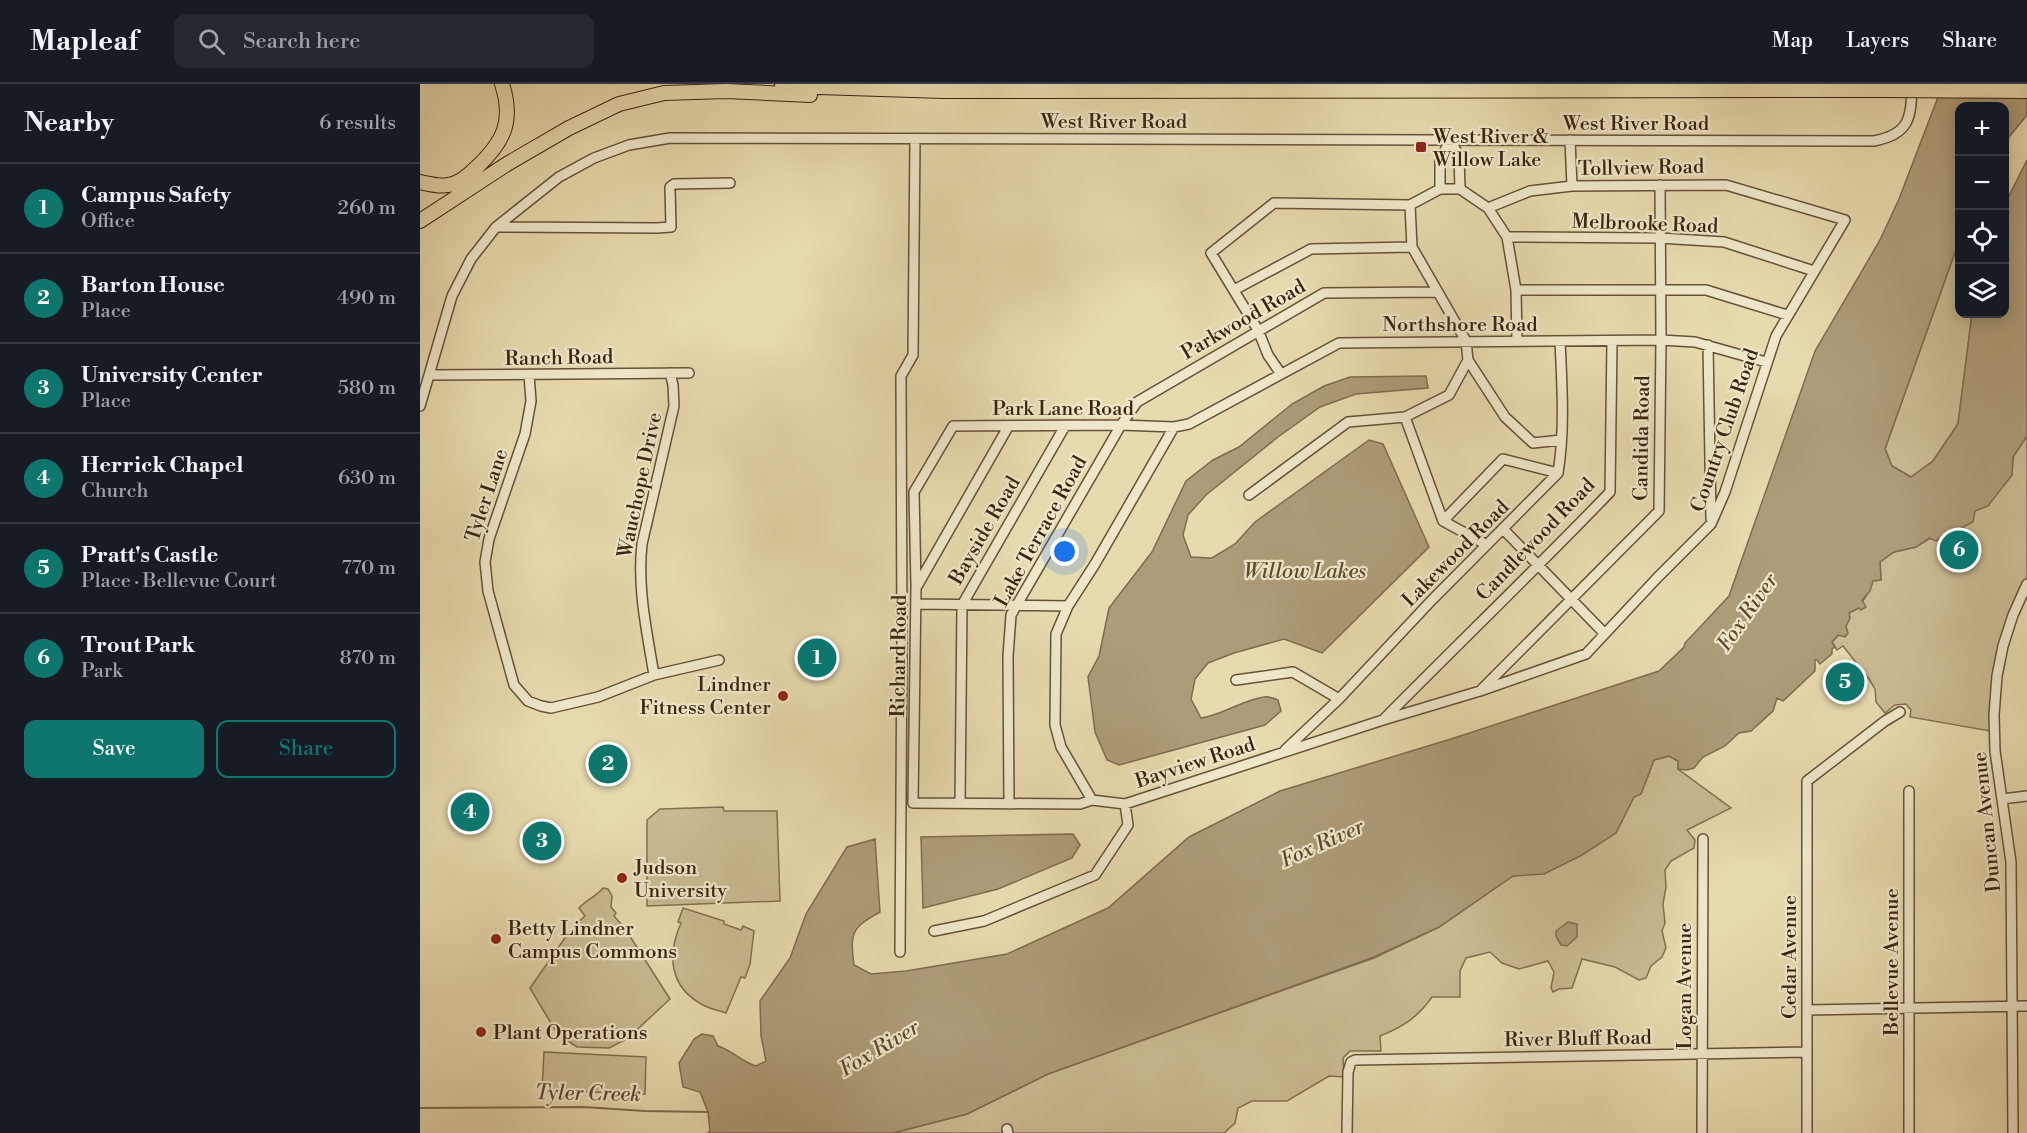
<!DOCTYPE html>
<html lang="en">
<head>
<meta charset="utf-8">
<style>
	:root { --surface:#171b24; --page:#242831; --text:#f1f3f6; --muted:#9ea1a6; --line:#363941; --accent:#0f766e }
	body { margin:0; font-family:"Libre Bodoni",serif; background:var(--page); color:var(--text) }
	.controls { position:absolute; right:18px; top:18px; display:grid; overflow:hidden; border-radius:12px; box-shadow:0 3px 15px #0003 }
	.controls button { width:54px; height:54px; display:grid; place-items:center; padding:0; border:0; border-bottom:2px solid var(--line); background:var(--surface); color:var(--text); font:30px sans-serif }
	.you { position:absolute; left:645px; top:468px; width:21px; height:21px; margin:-15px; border:4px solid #fff; border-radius:50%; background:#1a73e8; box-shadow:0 0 0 9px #1a73e833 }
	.badge { display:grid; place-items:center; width:39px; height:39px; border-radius:50%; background:var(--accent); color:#fff; font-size:20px; font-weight:700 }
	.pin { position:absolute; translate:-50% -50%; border:3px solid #fff; box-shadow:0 2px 6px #0006 }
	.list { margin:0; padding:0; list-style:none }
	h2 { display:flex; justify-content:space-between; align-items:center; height:78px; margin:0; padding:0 24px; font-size:26px }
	h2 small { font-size:20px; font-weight:400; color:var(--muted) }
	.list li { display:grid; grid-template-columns:39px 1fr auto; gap:18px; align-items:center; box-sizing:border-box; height:90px; padding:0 24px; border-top:2px solid var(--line) }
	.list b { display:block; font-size:22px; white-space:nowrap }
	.list p { margin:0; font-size:20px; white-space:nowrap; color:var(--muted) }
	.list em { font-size:20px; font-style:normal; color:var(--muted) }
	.actions { display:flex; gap:12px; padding:18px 24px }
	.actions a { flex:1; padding:14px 0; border:2px solid var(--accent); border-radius:12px; text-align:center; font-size:21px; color:var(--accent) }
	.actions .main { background:var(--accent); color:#fff }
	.icon { flex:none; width:33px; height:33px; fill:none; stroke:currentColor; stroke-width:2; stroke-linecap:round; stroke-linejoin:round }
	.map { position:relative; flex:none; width:1607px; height:1049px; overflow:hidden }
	header { display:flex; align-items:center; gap:36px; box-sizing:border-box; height:84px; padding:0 30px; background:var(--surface); border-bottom:2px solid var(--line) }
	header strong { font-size:28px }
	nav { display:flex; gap:33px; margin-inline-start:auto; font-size:21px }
	.search { width:420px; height:54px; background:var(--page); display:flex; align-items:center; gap:15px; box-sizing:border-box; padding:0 21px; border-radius:12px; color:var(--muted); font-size:22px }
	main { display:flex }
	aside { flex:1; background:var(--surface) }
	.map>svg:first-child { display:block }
</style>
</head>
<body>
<header>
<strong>Mapleaf</strong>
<div class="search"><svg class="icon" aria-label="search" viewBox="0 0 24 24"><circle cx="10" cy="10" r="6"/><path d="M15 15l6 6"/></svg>Search here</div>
<nav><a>Map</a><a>Layers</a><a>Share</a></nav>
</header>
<main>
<aside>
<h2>Nearby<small>6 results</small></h2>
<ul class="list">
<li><span class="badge">1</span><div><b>Campus Safety</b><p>Office</p></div><em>260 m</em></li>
<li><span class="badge">2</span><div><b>Barton House</b><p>Place</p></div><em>490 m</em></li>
<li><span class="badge">3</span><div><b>University Center</b><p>Place</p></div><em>580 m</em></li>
<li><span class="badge">4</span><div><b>Herrick Chapel</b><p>Church</p></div><em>630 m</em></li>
<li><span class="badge">5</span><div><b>Pratt's Castle</b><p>Place · Bellevue Court</p></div><em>770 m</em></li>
<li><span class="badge">6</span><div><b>Trout Park</b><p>Park</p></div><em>870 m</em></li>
</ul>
<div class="actions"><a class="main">Save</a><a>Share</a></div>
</aside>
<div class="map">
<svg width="1607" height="1049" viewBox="0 0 1607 1049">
	<rect width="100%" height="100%" fill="#e7daae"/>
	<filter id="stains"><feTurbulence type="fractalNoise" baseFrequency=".00333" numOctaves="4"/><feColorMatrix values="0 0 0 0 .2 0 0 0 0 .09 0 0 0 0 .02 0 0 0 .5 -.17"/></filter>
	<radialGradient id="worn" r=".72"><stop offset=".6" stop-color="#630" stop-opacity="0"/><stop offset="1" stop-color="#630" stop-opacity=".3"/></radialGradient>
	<path fill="#cabb93" stroke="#827051" stroke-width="1.5" d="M 1539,157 L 1540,230 L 1552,230 L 1538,340 L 1513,377 L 1491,393 L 1472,382 L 1465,365 Z
		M 1607,352 L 1607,493 L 1597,511 L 1570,647 L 1490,633 L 1491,626 L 1486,620 L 1475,621 L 1465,629 L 1456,618 L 1455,605 L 1449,595 L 1423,562 L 1417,566 L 1412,558 C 1419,550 1431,540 1429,529 C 1441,522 1449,510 1453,496 L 1461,496 L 1460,478 L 1474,468 L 1496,463 L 1555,427 L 1592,391 L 1593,373 Z
		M 1249,672 L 1258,677 L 1258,685 L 1311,724 L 1267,746 L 1275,756 L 1274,764 L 1251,777 L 1245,786 L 1246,803 L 1243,820 L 1245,839 L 1242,847 L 1246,864 L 1242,873 L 1231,882 L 1226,894 L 1219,896 L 1195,883 L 1162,875 L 1152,904 L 1139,905 L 1133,908 L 1131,904 L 1134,888 L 1128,877 L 1099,885 L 1082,879 L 1070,868 L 1046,874 L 1040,887 L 1040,913 L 1012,913 C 998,933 983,943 960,952 L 961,967 L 930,967 L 923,974 L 924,993 L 909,992 L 867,1017 L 832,1017 L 818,1024 L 815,1039 L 804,1049 L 473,1049 L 547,1030 L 628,990 L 954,874 L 1019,843 L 1093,792 L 1108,790 L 1196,749 L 1214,713 L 1221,710 L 1234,676 Z
		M 303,723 L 304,727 L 357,727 L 360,817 L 227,822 L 227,736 L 240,725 Z
		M 183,804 L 188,805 L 192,812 L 191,823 L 196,829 L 194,832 L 206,846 L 250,915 L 207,955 L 189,964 L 157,963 L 138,951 L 110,904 L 147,851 L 155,844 L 154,842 L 165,832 L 159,824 C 166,816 177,812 183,804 Z
		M 263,824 L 304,837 L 304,840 L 321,846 L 323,842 L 334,847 L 330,880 L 325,894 L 321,893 L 306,929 C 298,926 290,925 283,921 C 249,903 247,871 261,839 L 258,838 Z
		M 124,968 L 226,973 L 225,1010 L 122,1006 Z"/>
	<path fill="#ad9c78" stroke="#7f6c4e" stroke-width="1.5" d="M 1523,0 L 1607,0 L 1607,31 L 1585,58 L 1584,22 L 1540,22 L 1539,157 L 1465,365 L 1472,382 L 1491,393 L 1513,377 L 1538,340 L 1552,230 L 1584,230 L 1585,120 L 1607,76 L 1607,352 L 1593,373 L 1592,391 L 1568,422 L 1555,427 L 1553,438 L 1516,457 L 1509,454 L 1496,463 L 1474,468 L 1460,478 L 1461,496 L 1453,497 L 1450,507 L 1442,516 L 1446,523 L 1441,526 L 1439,524 L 1429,529 L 1430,534 L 1426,542 L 1428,549 L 1425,553 L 1418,551 L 1412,558 L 1415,563 L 1412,565 L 1412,570 L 1400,580 L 1397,576 L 1395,576 L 1395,587 L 1363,617 L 1357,614 L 1353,627 L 1331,647 L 1319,649 L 1305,662 L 1283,673 L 1274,684 L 1267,686 L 1258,685 L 1258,677 L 1249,672 L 1234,676 L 1221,710 L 1214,713 L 1196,749 L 1162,771 L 1124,790 L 1093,792 L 1019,843 L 954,873 L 628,990 L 547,1030 L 473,1049 L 288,1049 L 290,1047 L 288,1028 L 280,1008 L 263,1003 L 259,979 L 274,955 L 282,950 L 293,952 L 298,962 C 313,967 322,978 336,982 L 346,977 L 341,952 L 340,917 L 370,874 L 386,830 L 427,763 L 455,755 L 460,828 C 431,844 430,849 434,881 L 451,890 L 486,887 L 587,870 L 688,824 L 769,753 L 860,707 L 1031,655 L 1239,587 L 1264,563 L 1265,559 L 1309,512 L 1395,267 L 1460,156 L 1479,115 Z
		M 1006,292 L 1008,304 L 936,310 L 900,323 L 858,353 L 786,411 L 768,431 L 763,451 L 771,473 L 792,474 L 815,460 L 835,438 L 949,356 L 963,360 L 1009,463 L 902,569 L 864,555 L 814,569 L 788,579 L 775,595 L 771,615 L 781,634 C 803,631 822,616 844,613 C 848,612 853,614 858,616 L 861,627 L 845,641 L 699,681 L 687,676 L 675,648 L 668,593 L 679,572 L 689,524 L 732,468 L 766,397 L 793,376 L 819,363 L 872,320 L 904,302 L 930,293 Z
		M 653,750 L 660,761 L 652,774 L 578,805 L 503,824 L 501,753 Z
		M 1148,838 L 1157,840 L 1157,853 L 1147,862 L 1141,861 L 1136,852 L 1136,847 Z"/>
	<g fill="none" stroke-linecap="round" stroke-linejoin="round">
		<path stroke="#7f6c4e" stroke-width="2" d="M 0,1024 L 163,1023 L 225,1027 L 288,1028"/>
		<defs>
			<path id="minor" d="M 1030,56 L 1039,72 L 1040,105
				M 1150,56 L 1152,102
				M 1020,105 L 1020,77 L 1030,56
				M 1068,124 L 1087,153 L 1096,206 L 1097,257
				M 76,143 L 237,144 L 251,143 L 250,103 L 254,100 L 310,99
				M 1087,153 L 1240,154 L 1304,158 L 1394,187
				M 814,206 L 891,165 L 992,163
				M 1096,206 L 1286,206 L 1367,231
				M 1288,261 L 1291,435
				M 1048,276 L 1085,333 L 1113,359 L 1141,356
				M 9,291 L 269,289
				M 109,291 L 111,317 L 105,350 L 69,455 L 65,478 L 68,507 L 94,601 L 108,617 L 121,622 L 131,624 L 178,613 L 234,591 L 299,576
				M 0,322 L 32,212 L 51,175 L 76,143 L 139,93 L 174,74 L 209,61 L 250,54 L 1454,57 C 1490,50 1491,34 1492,1
				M 985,333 L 1023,437 L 1067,461
				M 588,343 L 496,504 L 493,719 L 660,720 L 672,716 L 705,720 L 963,636 L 1060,607 L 1166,570 L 1238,493 L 1291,440 L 1305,408 L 1356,252 L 1425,136 L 1306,101 L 1152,102 L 1110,107 L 1068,124 L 1040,105 L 1020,105 L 990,121 L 854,119 L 791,169 L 838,246 L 848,271 L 861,290
				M 829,411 L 928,338 L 985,333 L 1029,311 L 1048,276 L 1046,257 L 992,163 L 990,121
				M 1023,437 L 1083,375 L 1138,389
				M 1084,446 L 1184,549
				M 496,501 L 494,408 L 533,342 L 701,341 L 754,343 L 769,340 L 919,259 L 1241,256 L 1275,258 L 1346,278
				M 496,520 L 648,522
				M 234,591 C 227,548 217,504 222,460 L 254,322 L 253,301 L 250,289
				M 816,596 L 873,588 L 919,615
				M 1062,605 L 1239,427 L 1241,256 L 1240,101
				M 965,634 C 1040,558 1116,485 1190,408 L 1192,257
				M 865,666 L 919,615 L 1011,517 L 1138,389 C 1145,346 1142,301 1140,257
				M 1489,707 L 1489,1049
				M 1582,715 L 1607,712
				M 672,716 L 641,663 L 635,641 L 636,550 L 648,522 L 675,480 L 754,343
				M 540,719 L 542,521 L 645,342
				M 589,720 L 588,572 L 591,531 L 701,341 L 717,318 L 904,209 L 1018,208
				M 514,847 L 564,837 L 675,791 L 708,741 L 705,720
				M 480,868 L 482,555 L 481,292 L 493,271 L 495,55
				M 1387,926 L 1607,922
				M 587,1045 L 588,1049
				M 927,1049 L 928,988 L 931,978 L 935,976 L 1387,968
				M 1282,1049 L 1283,755
				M 1387,1049 L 1387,697 L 1465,637 L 1480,628
				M 1593,1049 L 1591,778 L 1575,667 L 1574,631 L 1577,592 L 1583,562 L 1593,531 L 1607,500"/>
			<path id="highway" d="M 362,0 L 398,3 L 524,7 L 1465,6
				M 0,98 C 9,100 19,103 28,101 C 39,100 49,91 56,84 C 84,58 94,37 82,0
				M 0,137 L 87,80 L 149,44 L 199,20 L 244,9 L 306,7 L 390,11"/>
		</defs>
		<use href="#minor" stroke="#665237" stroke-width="12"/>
		<use href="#highway" stroke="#3b240f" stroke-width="16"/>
		<use href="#minor" stroke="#efe7ca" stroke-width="9"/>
		<use href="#highway" stroke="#e7daae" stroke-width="14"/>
		<defs>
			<path id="highway-bridge" d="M 1465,6 L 1607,7"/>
		</defs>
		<use href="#highway-bridge" stroke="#3b240f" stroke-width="16" stroke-linecap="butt"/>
		<use href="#highway-bridge" stroke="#e7daae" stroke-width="14"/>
	</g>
	<g fill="#8f2418" stroke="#efe7ca" stroke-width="2">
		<rect x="995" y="57" width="12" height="12" rx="3"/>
		<circle cx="363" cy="612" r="6"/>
		<circle cx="202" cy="794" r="6"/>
		<circle cx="76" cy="855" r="6"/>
		<circle cx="61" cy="948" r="6"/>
	</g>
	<g text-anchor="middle" stroke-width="4.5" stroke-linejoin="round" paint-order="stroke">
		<g font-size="20" fill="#3b240f" stroke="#efe7ca">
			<text x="694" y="44">West River Road</text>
			<text x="1216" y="46">West River Road</text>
			<text transform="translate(1221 83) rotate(-1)" y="7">Tollview Road</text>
			<text transform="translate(1225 139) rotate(2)" y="7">Melbrooke Road</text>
			<text transform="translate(823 235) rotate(-30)" y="7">Parkwood Road</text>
			<text x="1040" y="247">Northshore Road</text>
			<text transform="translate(139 273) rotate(-1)" y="7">Ranch Road</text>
			<text x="643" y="331">Park Lane Road</text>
			<text transform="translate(1304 346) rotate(-71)" y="7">Country Club Road</text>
			<text transform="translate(1221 354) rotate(-89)" y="7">Candida Road</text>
			<text transform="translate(219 401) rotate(-78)" y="7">Wauchope Drive</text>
			<text transform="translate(66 411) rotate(-72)" y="7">Tyler Lane</text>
			<text transform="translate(564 446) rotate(-60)" y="7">Bayside Road</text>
			<text transform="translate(620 447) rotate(-61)" y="7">Lake Terrace Road</text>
			<text transform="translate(1115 455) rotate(-46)" y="7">Candlewood Road</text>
			<text transform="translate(1035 469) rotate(-45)" y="7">Lakewood Road</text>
			<text transform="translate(478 572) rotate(-89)" y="7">Richard Road</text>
			<text transform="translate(775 678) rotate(-18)" y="7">Bayview Road</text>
			<text transform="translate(1566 738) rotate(-96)" y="7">Duncan Avenue</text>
			<text transform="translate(1369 873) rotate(-90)" y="7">Cedar Avenue</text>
			<text transform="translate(1471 878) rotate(-90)" y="7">Bellevue Avenue</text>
			<text transform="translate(1264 902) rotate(-90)" y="7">Logan Avenue</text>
			<text transform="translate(1158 954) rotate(-1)" y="7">River Bluff Road</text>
		</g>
		<g font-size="20" fill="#3b240f" stroke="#efe7ca" text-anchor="start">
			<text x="1013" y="59">West River &amp;<tspan x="1013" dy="23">Willow Lake</tspan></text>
			<text x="351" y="607" text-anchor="end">Lindner<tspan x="351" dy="23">Fitness Center</tspan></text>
			<text x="214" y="790">Judson<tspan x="214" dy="23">University</tspan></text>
			<text x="88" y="851">Betty Lindner<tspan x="88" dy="23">Campus Commons</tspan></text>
			<text x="73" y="955">Plant Operations</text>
		</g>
		<g font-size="21" font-style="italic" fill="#5d482e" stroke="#efe7ca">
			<text x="885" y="494">Willow Lakes</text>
			<text transform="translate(1327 528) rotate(-55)" y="7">Fox River</text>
			<text transform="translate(902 759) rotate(-24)" y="7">Fox River</text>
			<text transform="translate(459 964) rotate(-31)" y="7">Fox River</text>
			<text transform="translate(168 1009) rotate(1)" y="7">Tyler Creek</text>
		</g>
	</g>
	<rect width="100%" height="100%" filter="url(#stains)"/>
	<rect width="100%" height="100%" fill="url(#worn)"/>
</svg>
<div class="controls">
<button>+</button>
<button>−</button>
<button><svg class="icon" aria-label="locate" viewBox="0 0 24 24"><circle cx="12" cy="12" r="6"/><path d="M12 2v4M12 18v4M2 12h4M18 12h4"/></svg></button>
<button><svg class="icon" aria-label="layers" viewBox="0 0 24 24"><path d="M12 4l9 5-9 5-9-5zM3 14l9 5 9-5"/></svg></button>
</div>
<div class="you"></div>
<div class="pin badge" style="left:397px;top:574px">1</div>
<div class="pin badge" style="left:188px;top:680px">2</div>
<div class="pin badge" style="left:122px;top:757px">3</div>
<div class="pin badge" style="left:50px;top:728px">4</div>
<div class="pin badge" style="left:1425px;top:598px">5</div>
<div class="pin badge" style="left:1539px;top:466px">6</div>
</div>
</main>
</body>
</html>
